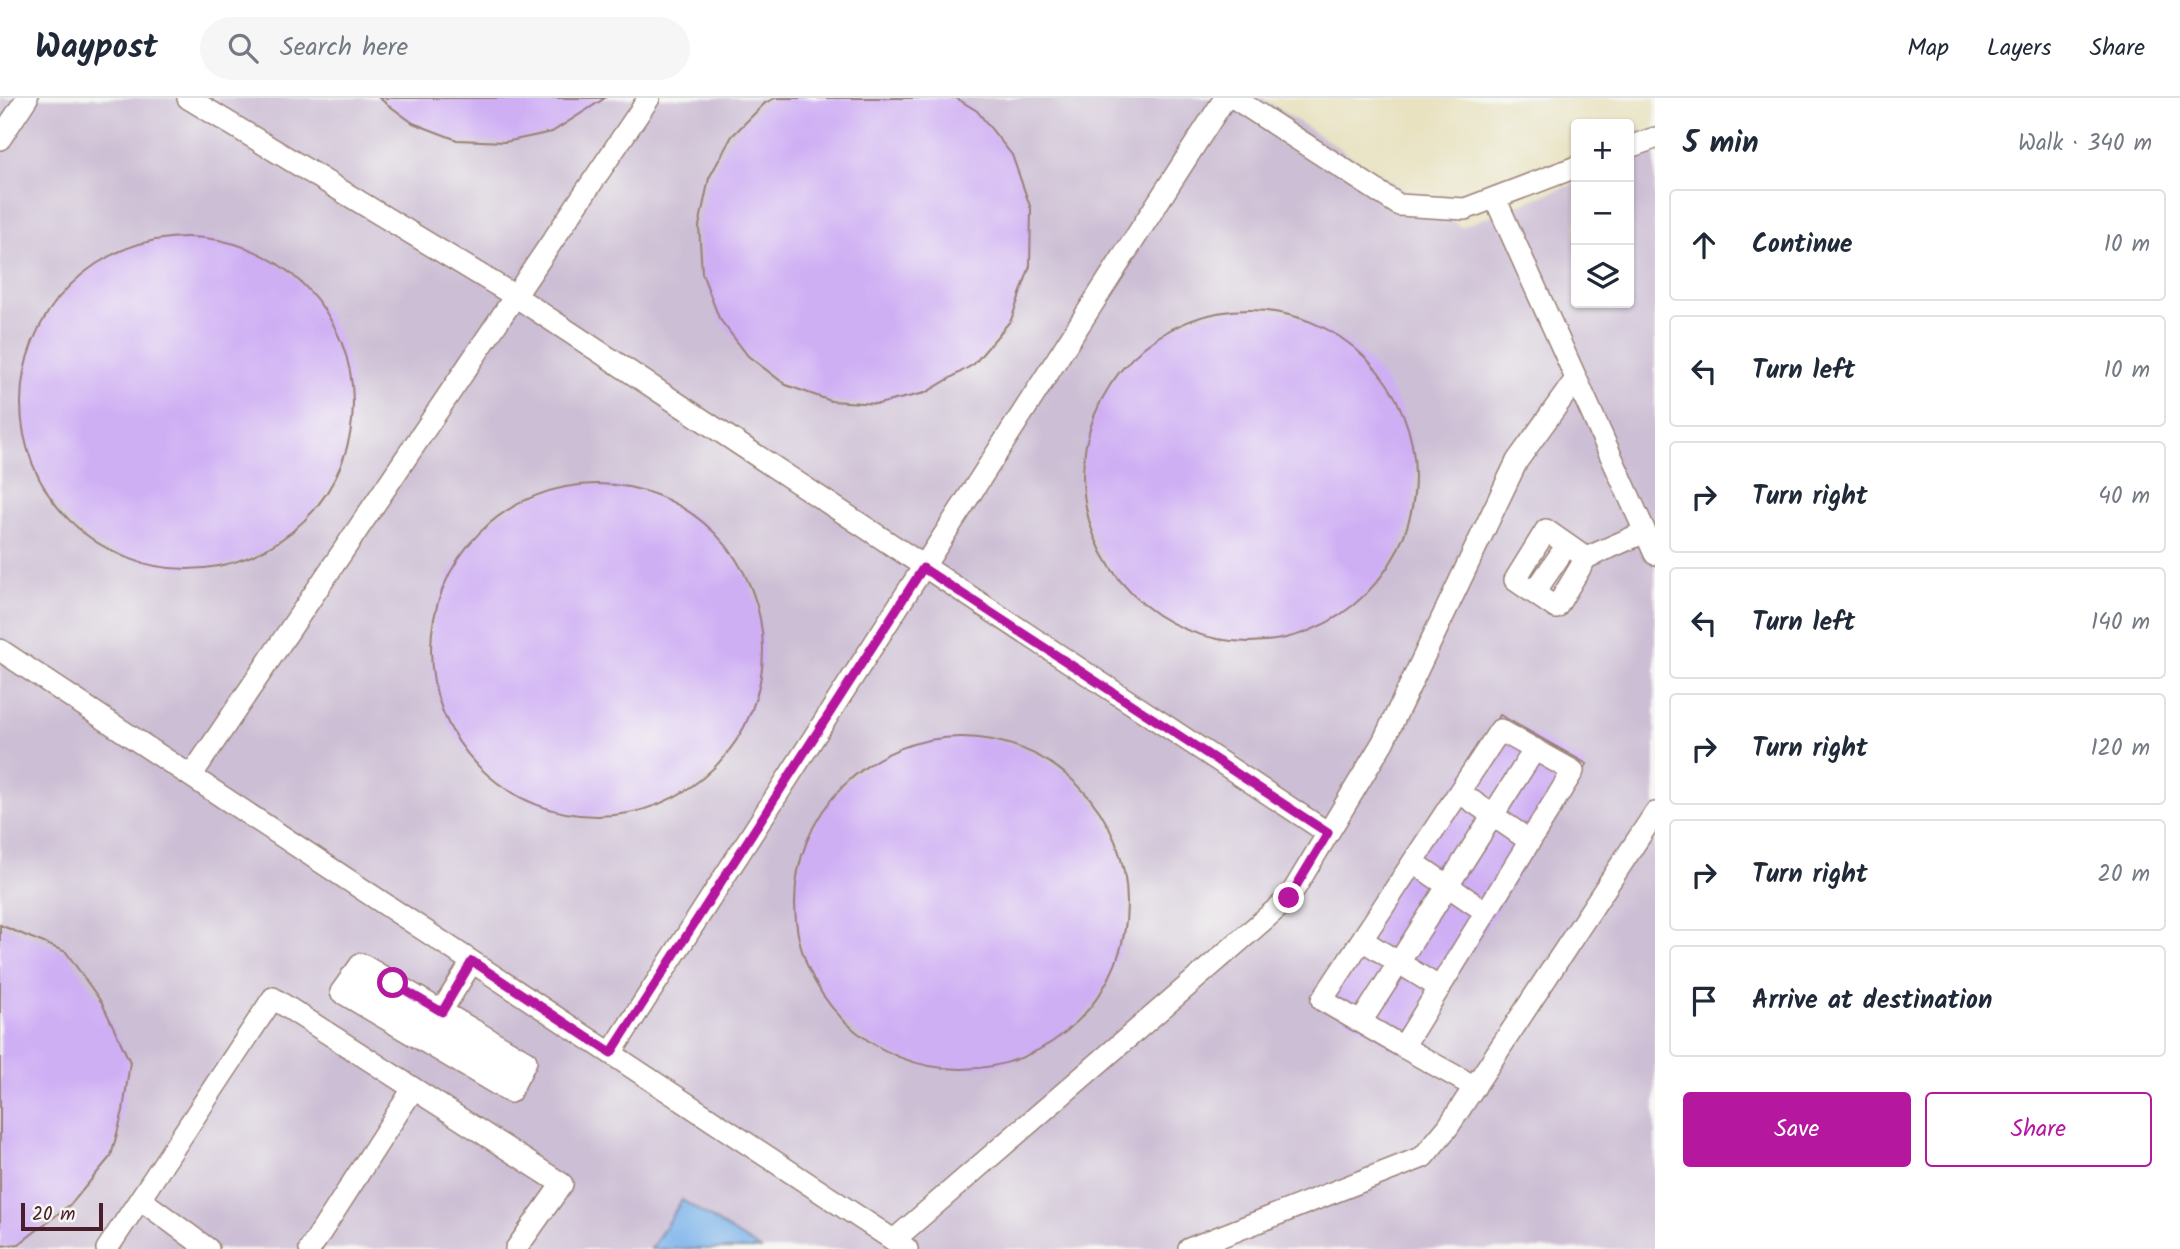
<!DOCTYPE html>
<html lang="en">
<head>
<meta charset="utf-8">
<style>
	:root { --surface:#fff; --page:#f6f6f7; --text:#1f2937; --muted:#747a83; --line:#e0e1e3; --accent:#b5179e }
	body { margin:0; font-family:Kalam,sans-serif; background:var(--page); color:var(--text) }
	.controls { position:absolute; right:21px; top:21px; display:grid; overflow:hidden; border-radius:7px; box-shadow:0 2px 5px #0004 }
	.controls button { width:63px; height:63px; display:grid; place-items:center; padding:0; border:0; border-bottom:2px solid var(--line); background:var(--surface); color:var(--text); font:35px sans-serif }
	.scale { position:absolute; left:21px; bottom:18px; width:82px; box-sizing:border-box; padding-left:7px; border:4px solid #4a1f2b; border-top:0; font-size:19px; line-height:24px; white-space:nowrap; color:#4a1f2b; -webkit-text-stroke:5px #f6f6f2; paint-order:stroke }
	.stop { position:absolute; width:21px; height:21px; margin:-16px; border:5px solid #b5179e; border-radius:50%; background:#fff }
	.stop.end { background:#b5179e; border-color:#fff; box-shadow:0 2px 7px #0008 }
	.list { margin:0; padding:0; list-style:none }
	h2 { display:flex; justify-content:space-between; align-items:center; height:91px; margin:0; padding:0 28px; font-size:30px }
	h2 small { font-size:23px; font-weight:400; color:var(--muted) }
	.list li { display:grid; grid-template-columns:46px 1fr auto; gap:21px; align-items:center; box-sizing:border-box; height:112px; margin:0 14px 14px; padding:0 14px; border:2px solid var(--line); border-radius:7px }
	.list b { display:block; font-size:26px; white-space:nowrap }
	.list em { font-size:23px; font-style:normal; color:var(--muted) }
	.actions { display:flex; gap:14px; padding:21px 28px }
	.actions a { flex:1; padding:16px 0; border:2px solid var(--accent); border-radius:7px; text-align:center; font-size:24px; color:var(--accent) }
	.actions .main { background:var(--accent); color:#fff }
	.icon { flex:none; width:38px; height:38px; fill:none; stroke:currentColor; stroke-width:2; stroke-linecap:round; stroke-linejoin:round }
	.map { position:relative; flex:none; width:1655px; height:1151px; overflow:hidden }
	header { display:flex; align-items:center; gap:42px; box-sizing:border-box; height:98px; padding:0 35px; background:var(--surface); border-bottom:2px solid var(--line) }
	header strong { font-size:33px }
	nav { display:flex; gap:38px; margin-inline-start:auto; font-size:24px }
	.search { width:490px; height:63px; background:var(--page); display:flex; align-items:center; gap:18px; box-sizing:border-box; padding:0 24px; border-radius:38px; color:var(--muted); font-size:26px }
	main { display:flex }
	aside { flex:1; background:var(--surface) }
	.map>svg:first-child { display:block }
</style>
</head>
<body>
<header>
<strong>Waypost</strong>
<div class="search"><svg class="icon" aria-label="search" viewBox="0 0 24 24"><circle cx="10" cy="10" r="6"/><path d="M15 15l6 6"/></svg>Search here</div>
<nav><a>Map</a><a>Layers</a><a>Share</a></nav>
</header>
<main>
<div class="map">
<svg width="1655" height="1151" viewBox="0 0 1655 1151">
	<rect width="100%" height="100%" fill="#f6f6f2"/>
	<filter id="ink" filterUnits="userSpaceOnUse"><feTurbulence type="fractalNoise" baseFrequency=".0143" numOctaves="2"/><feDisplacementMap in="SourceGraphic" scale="14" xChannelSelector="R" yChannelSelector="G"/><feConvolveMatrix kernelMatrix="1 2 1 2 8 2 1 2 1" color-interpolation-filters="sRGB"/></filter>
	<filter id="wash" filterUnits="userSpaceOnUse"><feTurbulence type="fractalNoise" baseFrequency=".00686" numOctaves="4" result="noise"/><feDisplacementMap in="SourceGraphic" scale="28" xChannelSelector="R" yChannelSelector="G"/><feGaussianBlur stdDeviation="1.57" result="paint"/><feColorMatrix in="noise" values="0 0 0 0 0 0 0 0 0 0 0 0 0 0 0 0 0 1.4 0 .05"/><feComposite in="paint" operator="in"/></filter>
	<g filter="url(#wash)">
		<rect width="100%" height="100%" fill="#e8e2c0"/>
		<path fill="#ccbed4" d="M 0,0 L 1262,0 L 1461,129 L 1576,85 L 1576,205 L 1629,205 L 1629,65 L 1655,55 L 1655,1151 L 0,1151 Z"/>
		<path fill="#7bb4eb" stroke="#626a8b" stroke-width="2" d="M 682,1102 L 760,1151 L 651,1151 Z"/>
		<g id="blocks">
			<path fill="#cfaff4" d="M 379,0 L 605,0 L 552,34 L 505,44 L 457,42 L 413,25 Z
				M 775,0 L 956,0 L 977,13 L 1012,57 L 1031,111 L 1030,168 L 1011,222 L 974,266 L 925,295 L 878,306 L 831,303 L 786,287 L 748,258 L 719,220 L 702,175 L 699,128 L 709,80 L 732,38 L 765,5 Z
				M21 305a166 166 0 1 1 332 0a166 166 0 1 1-332 0Z
				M1083 378a166 166 0 1 1 332 0a166 166 0 1 1-332 0Z
				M431 552a166 166 0 1 1 332 0a166 166 0 1 1-332 0Z
				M 1500,617 L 1587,666 L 1407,958 L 1312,902 Z
				M795 805a166 166 0 1 1 332 0a166 166 0 1 1-332 0Z
				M 0,827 L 66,854 L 102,905 L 130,964 L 123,1013 L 111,1058 L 72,1105 L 19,1146 L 0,1148 Z"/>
		</g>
	</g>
	<g filter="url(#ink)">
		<use href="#blocks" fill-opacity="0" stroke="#998076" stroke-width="2"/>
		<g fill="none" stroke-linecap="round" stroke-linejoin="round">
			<defs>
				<path id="minor" d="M 188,0 L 515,198 L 1328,735
					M 1234,0 L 1399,107 L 1465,111 L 1576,69
					M 0,41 L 27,0
					M 1629,49 L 1655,40
					M 1495,100 L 1655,456
					M 1546,432 L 1586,460 L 1556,510 L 1515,482 Z
					M 1586,460 L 1645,434
					M 1534,495 L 1567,447
					M 0,552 L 907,1151
					M 1500,632 L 1573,673 L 1403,949 L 1322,902 Z
					M 191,678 L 649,0
					M 1459,694 L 1530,743
					M 1413,764 L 1486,814
					M 1362,842 L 1440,890
					M 361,866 L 526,963 L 510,994 L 341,894 Z
					M 351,879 L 519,977
					M 435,923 L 472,864
					M 1361,924 L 1535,651
					M 1403,949 L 1475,989
					M 611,955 L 1225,0
					M 140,1101 L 208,1151
					M 894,1142 L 1289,800 L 1383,644 L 1517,363 L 1576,281
					M 107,1151 L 273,900 L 562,1086 L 516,1151
					M 310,1151 L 413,991
					M 1189,1151 L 1423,1059 L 1448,1029 L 1655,715"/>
			</defs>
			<use href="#minor" stroke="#998076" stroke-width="24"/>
			<use href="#minor" stroke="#fff" stroke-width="21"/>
		</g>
	</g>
	<g fill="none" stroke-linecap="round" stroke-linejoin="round" filter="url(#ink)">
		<path stroke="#b5179e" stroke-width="9" d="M 393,885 L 442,914 L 472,863 L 611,955 L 923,470 L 1328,735 L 1289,800"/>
	</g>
</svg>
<div class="controls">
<button>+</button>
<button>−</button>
<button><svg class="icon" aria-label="layers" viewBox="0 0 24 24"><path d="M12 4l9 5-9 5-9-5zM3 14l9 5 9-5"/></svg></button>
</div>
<div class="scale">20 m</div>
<div class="stop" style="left:393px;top:885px"></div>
<div class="stop end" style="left:1289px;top:800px"></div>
</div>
<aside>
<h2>5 min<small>Walk · 340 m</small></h2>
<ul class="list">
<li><svg class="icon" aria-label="ahead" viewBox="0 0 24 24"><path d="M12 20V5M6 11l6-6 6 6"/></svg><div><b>Continue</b></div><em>10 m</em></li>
<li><svg class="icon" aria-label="left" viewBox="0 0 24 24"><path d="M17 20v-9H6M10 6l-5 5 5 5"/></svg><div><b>Turn left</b></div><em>10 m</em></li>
<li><svg class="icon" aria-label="right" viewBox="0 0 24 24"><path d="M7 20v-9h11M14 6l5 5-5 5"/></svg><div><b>Turn right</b></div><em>40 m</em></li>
<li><svg class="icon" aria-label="left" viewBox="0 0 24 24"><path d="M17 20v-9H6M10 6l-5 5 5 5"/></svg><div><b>Turn left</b></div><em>140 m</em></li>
<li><svg class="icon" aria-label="right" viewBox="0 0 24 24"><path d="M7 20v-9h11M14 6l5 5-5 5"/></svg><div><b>Turn right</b></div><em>120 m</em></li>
<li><svg class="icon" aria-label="right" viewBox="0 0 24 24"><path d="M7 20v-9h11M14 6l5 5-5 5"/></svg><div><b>Turn right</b></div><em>20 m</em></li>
<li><svg class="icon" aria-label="arrive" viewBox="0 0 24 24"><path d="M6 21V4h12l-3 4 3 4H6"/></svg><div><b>Arrive at destination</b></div></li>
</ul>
<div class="actions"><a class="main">Save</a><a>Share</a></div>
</aside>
</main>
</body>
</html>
